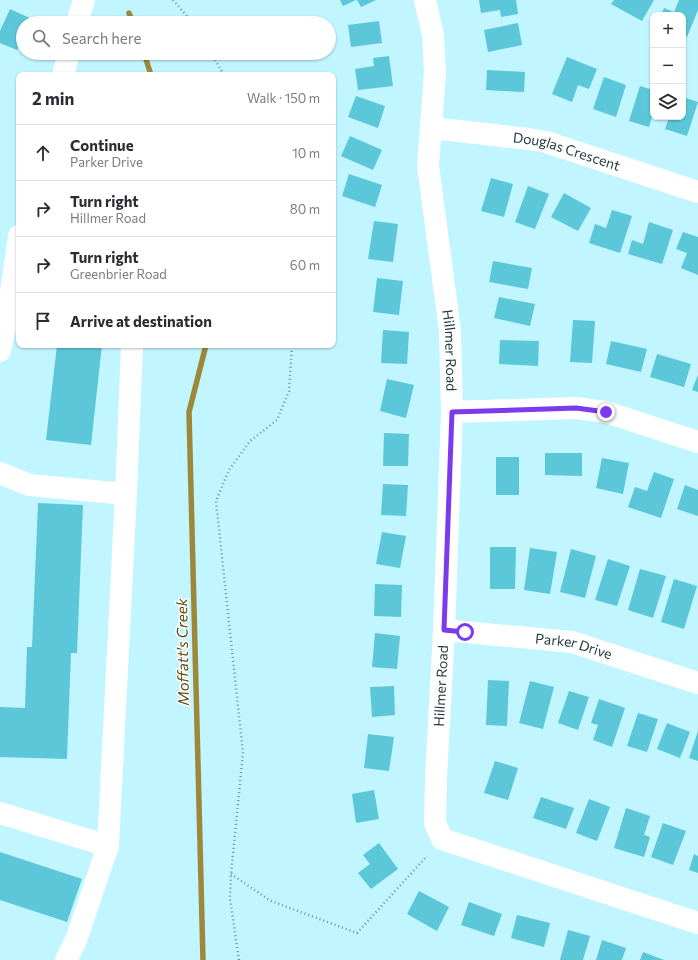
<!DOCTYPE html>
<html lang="en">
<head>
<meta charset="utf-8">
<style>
	:root { --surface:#fff; --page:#f7f7f7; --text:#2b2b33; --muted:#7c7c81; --line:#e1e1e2 }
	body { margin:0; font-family:Commissioner,sans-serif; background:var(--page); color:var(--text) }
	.controls { position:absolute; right:12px; top:12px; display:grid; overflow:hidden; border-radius:8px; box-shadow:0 1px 3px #0004 }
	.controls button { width:36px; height:36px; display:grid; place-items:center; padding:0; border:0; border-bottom:1px solid var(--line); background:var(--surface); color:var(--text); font:20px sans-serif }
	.stop { position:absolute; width:12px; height:12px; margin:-9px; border:3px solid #7c3aed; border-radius:50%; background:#fff }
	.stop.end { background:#7c3aed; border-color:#fff; box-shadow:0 1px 4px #0008 }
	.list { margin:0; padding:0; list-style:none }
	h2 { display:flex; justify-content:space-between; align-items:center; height:52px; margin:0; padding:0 16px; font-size:17px }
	h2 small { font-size:13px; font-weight:400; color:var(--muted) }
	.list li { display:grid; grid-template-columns:26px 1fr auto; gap:12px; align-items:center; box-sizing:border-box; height:56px; padding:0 16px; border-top:1px solid var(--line) }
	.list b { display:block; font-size:15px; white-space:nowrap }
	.list p { margin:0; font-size:13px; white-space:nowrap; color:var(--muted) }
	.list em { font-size:13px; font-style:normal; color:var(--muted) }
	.icon { flex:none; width:22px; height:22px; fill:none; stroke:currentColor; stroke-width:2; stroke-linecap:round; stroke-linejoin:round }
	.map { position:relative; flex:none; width:698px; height:960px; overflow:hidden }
	.search { position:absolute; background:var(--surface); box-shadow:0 1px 3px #0004; left:16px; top:16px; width:320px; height:44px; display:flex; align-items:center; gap:10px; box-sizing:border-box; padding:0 14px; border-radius:22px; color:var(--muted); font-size:15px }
	.panel { position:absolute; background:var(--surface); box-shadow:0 1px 3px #0004; left:16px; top:72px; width:320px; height:276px; border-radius:8px }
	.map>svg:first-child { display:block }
</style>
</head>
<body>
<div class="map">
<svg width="698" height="960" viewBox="0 0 698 960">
	<rect width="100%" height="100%" fill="#c1f5ff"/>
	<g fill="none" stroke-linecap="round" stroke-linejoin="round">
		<path stroke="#9d883a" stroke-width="5.5" d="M 129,13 L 133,23
			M 144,53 L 151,75
			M 203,960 L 189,412 L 206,345"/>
	</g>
	<path fill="#5bc7d8" d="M 340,0 L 356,0 L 343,6 Z
		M 357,0 L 376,0 L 361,7 Z
		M 479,0 L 516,0 L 518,14 L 501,17 L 500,10 L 481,13 Z
		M 614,0 L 654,0 L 642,21 L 611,4 Z
		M 679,0 L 698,0 L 698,10 L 687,37 L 683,35 L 683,15 L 661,15 L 664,8 L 674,12 Z
		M 10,9 L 32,19 L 30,23 L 23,23 L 23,38 L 17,50 L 0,43 L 0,31 Z
		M 379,21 L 382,43 L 351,47 L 348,25 Z
		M 518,23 L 522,45 L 488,52 L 484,30 Z
		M 389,56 L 393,86 L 358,90 L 355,69 L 374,66 L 373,58 Z
		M 567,57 L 597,69 L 589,89 L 578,85 L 572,102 L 552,94 Z
		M 487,70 L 525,72 L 524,92 L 486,90 Z
		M 604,77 L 626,85 L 616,117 L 593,109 Z
		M 640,86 L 653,90 L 653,113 L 649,127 L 629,121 Z
		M 356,96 L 385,106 L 378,128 L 348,117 Z
		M 683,97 L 698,102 L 687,136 L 665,129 L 669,117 L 683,117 Z
		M 350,136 L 382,150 L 373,170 L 341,156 Z
		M 349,174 L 382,185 L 375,207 L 342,196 Z
		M 491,178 L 513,184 L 504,217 L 481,211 Z
		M 528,186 L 549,194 L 535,229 L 515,222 Z
		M 564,193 L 591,208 L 578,231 L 551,217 Z
		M 612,210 L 632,216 L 620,253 L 589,243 L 595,224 L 606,228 Z
		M 374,221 L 398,224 L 393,262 L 368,259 Z
		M 649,222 L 673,230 L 662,264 L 628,254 L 632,240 L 643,244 Z
		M 683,232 L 698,237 L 698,275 L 681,268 L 687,253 L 676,249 Z
		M 493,261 L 532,268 L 528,289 L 489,282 Z
		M 377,278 L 403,281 L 399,315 L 373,312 Z
		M 499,297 L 535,304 L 530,326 L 494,318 Z
		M 573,320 L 595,321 L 592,363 L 570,362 Z
		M 383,330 L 409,332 L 407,364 L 381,363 Z
		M 500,340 L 539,341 L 538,366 L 499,364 Z
		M 611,341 L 647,349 L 641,372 L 606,364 Z
		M 57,345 L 102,345 L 91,445 L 46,440 Z
		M 657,354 L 691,364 L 684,387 L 650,377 Z
		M 698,375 L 698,392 L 692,390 Z
		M 387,379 L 414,385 L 406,418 L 380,411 Z
		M 384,433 L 409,434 L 408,466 L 383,466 Z
		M 545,453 L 582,453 L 582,476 L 545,475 Z
		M 496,457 L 519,457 L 519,495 L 496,495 Z
		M 602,458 L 629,463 L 623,494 L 596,488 Z
		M 654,472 L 674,479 L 661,518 L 628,507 L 635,487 L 647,491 Z
		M 383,484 L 408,485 L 406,516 L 381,515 Z
		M 685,485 L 698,490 L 698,516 L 677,509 Z
		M 38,503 L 83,505 L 77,653 L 71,653 L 67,759 L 0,757 L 0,707 L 25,708 L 27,647 L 32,647 Z
		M 382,532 L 406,536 L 400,568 L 376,564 Z
		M 490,547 L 516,547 L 515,589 L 490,589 Z
		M 530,548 L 557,552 L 550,594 L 524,590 Z
		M 571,549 L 596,556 L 585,598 L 560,592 Z
		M 608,559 L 630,566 L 617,606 L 595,600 Z
		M 640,569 L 666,576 L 653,618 L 628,610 Z
		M 674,579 L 697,586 L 684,629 L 661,622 Z
		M 375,584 L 402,585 L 401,617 L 374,616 Z
		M 375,633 L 400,636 L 397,669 L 372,667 Z
		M 488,680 L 509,681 L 507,726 L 486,725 Z
		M 530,681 L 554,687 L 543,729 L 519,723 Z
		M 394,686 L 395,715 L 372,717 L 370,687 Z
		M 569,691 L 589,697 L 578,730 L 558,723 Z
		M 599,699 L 625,708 L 612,747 L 593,740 L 598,725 L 591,723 Z
		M 638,713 L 658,719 L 647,752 L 627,746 Z
		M 667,723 L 690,732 L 680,758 L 657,749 Z
		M 698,731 L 698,761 L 689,758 Z
		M 368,734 L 394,737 L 389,771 L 364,768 Z
		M 495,761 L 518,768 L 508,800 L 484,793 Z
		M 374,790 L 379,819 L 356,823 L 352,794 Z
		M 541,797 L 574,808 L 566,829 L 533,818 Z
		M 589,799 L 610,807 L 597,841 L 576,833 Z
		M 626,808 L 650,816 L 644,835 L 650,837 L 644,857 L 614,848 Z
		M 663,823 L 686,831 L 673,865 L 651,857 Z
		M 379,843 L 398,869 L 371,889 L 358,873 L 370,864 L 363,855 Z
		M 0,852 L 82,879 L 67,922 L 0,900 Z
		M 694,854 L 698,856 L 698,873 L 689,870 Z
		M 419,891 L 449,907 L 437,931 L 407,914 Z
		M 469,902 L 502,914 L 494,936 L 461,925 Z
		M 517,915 L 550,923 L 544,947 L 511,938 Z
		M 568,930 L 590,936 L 583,960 L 560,960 Z
		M 602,940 L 626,948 L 622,960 L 596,960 Z
		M 643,952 L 664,960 L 640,960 Z"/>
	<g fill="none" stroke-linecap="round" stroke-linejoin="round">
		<path stroke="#71959c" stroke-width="2.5" stroke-dasharray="1 3" stroke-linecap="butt" d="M 173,0 L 193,23
			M 211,53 L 224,75
			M 231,874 L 271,901 L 357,933 L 427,856
			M 239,960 L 230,899 L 231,874 L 243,753 L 216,501 L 229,470 L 250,441 L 277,420 L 289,391 L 292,345"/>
		<g stroke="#fff" stroke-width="22">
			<path id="s1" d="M 425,0 L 433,35 L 435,73 L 428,166 L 450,330 L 452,412 L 444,630 L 436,778 L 435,823 L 442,839 L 698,923"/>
			<path d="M 77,23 L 84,0"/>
			<path d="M 63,75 L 69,53"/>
			<path id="s2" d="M 432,128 L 528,139 L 546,142 L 698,192"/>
			<path d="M 0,351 L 7,320 L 19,236"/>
			<path d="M 452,412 L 576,408 L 606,412 L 698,442"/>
			<path d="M 0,473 L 29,485 L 126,494"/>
			<path id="s3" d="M 444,630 L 572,642 L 698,683"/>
			<path d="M 0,813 L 108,846"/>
			<path d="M 66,960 L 76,940 L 108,846 L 126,494 L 132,345"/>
		</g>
	</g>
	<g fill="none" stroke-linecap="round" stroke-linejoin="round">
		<path stroke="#7c3aed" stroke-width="5" d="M 465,632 L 444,630 L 452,412 L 576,408 L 606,412"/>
	</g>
	<g text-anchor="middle" stroke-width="3" stroke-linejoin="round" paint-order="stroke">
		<g font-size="14" fill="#273c40" stroke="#fff">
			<text dy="5" stroke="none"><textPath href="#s2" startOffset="137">Douglas Crescent</textPath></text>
			<text dy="5" stroke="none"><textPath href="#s1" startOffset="353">Hillmer Road</textPath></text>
			<text dy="5" stroke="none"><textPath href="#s3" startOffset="131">Parker Drive</textPath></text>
			<text transform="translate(441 686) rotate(-87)" y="5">Hillmer Road</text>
		</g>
		<g font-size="15" font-style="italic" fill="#5d490b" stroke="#fff">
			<text transform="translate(183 652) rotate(-91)" y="5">Moffatt's Creek</text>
		</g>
	</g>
</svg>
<div class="controls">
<button>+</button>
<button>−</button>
<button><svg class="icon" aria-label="layers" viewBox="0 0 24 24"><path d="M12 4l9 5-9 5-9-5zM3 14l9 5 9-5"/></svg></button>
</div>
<div class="stop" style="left:465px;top:632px"></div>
<div class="stop end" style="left:606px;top:412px"></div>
<div class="search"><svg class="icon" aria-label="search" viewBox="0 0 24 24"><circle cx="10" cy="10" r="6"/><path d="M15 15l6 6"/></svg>Search here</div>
<section class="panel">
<h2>2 min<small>Walk · 150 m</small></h2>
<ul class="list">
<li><svg class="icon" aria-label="ahead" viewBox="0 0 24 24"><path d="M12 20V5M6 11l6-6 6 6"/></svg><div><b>Continue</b><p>Parker Drive</p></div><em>10 m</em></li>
<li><svg class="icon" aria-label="right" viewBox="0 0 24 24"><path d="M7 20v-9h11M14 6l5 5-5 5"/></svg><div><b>Turn right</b><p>Hillmer Road</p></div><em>80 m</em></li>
<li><svg class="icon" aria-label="right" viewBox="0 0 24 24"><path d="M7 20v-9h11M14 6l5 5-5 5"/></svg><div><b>Turn right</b><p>Greenbrier Road</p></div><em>60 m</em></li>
<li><svg class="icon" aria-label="arrive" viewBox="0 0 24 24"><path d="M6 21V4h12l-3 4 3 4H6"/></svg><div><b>Arrive at destination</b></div></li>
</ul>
</section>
</div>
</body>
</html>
